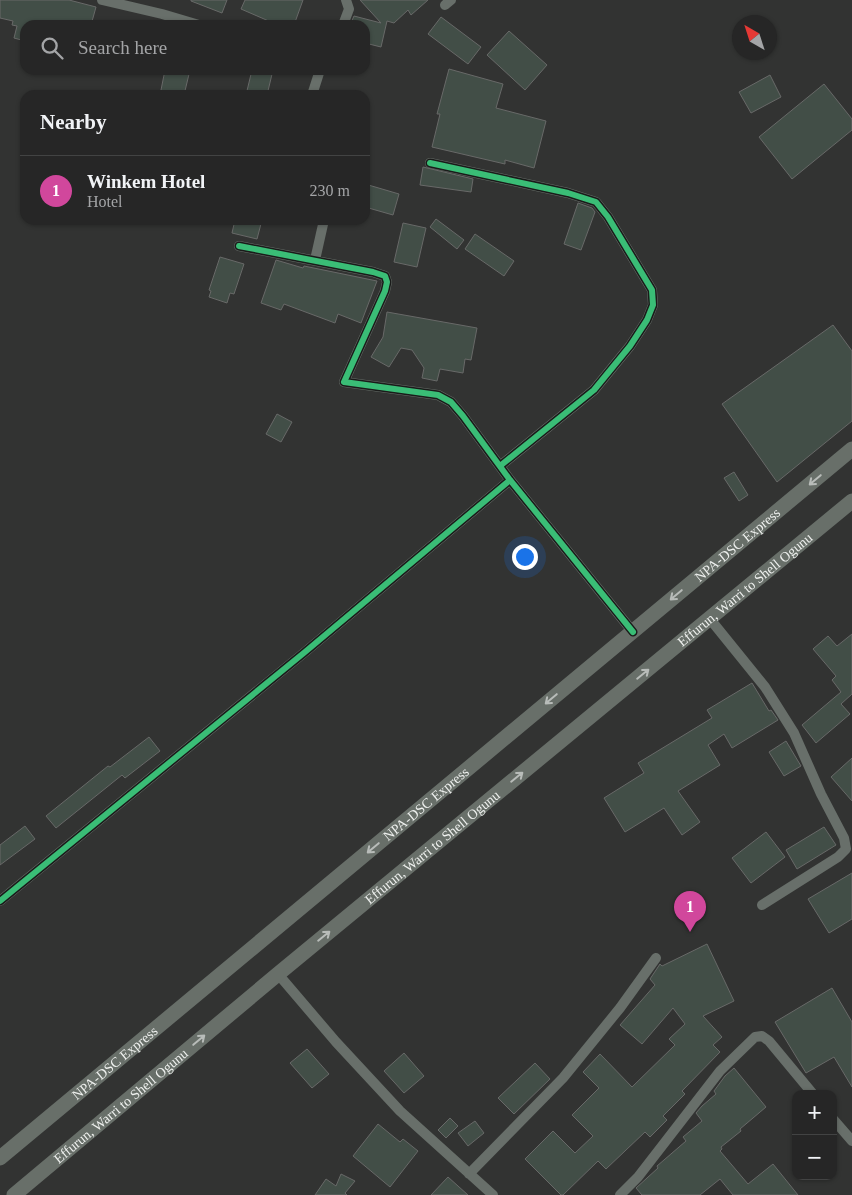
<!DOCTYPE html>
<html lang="en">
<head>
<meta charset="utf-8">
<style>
	:root { --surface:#262626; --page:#323232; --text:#f1f3f6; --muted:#a4a5a7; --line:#424343; --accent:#1a73e8 }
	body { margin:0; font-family:Georgia,serif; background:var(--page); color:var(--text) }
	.controls { position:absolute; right:15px; bottom:15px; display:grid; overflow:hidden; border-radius:10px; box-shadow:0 1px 4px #0004 }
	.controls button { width:45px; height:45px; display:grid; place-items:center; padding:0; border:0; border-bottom:1px solid var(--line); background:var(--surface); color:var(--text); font:25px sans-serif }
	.compass { position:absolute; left:732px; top:15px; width:45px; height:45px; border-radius:50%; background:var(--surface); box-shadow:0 1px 4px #0004; rotate:321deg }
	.you { position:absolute; left:524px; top:556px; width:18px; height:18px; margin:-12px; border:4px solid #fff; border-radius:50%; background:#1a73e8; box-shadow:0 0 0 8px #1a73e833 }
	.badge { display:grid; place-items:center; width:32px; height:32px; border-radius:50%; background:var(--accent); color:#fff; font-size:16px; font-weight:700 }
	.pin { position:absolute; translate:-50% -41px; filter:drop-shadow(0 1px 2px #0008) }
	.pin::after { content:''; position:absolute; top:26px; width:18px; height:15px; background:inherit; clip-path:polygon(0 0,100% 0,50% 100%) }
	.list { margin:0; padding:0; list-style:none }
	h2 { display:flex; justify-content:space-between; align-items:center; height:65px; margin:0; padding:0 20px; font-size:21px }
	h2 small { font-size:16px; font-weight:400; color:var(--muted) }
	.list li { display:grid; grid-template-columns:32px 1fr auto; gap:15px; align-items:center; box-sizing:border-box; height:70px; padding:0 20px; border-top:1px solid var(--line) }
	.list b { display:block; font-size:19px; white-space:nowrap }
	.list p { margin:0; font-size:16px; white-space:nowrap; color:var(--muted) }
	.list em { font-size:16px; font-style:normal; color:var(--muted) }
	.icon { flex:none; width:28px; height:28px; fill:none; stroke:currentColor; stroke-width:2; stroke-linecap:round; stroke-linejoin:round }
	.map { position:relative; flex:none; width:852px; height:1195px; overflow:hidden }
	.search { position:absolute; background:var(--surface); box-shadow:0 1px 4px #0004; left:20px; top:20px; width:350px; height:55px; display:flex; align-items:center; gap:12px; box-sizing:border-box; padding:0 18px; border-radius:15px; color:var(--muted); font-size:19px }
	.panel { position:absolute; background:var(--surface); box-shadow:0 1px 4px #0004; left:20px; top:90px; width:350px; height:135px; border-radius:15px }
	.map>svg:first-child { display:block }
</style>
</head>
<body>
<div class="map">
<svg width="852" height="1195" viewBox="0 0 852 1195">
	<rect width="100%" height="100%" fill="#323332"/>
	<path fill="#424e47" stroke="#686968" d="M 0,0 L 69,0 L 96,7 L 91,25 L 25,25 L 25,41 L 14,38 L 17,26 L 12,25 L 13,21 L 0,18 Z
		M 191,0 L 227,0 L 222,13 L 191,1 Z
		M 245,0 L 303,0 L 294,25 L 269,25 L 271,22 L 241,9 Z
		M 360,0 L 428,0 L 411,15 L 408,10 L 394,23 L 387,21 L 381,47 L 365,43 L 365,25 L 350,25 L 354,16 L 381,23 Z
		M 441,17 L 481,47 L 468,64 L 428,34 Z
		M 509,31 L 547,65 L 525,90 L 487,55 Z
		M 449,69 L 503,84 L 496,108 L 546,121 L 534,168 L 505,160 L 505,164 L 432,147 L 440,114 L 437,114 Z
		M 165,70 L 190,70 L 184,95 L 160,95 Z
		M 252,70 L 273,70 L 267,95 L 246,95 Z
		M 770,75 L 781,97 L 751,113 L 739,92 Z
		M 824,84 L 852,119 L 852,130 L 792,179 L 759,137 Z
		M 423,167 L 473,179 L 471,192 L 420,185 Z
		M 365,184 L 399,194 L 393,215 L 365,207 Z
		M 578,203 L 592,208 L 595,212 L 581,250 L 564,244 Z
		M 436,219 L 464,240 L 457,249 L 430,227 Z
		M 235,220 L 262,220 L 257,239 L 232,233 Z
		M 403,223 L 426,228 L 417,267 L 394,262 Z
		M 475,234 L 514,261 L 504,276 L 465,249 Z
		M 220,257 L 244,264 L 234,294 L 230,293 L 227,303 L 209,297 L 211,291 L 209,290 Z
		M 276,260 L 303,268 L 304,266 L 377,281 L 361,323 L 338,314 L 335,323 L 284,304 L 281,310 L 261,303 Z
		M 387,312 L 477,328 L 471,360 L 465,359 L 463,373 L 440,369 L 437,381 L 422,378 L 424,368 L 412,350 L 401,348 L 389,367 L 371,357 L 383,337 Z
		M 833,325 L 852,351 L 852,421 L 777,482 L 722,404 Z
		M 277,414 L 292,422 L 281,442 L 266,434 Z
		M 734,472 L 748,495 L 739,501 L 724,478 Z
		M 852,634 L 852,694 L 841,704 L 850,714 L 816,743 L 802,725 L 841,692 L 832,680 L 836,676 L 813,649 L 828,636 L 837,646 Z
		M 752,683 L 769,711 L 771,710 L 778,720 L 732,748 L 724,734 L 708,745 L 720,765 L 678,791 L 700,822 L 682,835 L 664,808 L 625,832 L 604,798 L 644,773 L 638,763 L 712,718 L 707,710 Z
		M 149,737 L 160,751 L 125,778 L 122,775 L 56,828 L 46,816 L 108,766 L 110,767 Z
		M 786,741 L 801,766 L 784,776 L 769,752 Z
		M 852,758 L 852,801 L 831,777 Z
		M 25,826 L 35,839 L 0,865 L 0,845 Z
		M 824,827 L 836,845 L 797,869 L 786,850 Z
		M 766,832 L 785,857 L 751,883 L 732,858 Z
		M 852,873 L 852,919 L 829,933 L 808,899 Z
		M 707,944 L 734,1001 L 703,1016 L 722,1037 L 713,1045 L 720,1052 L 682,1091 L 685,1094 L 663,1116 L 667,1120 L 650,1137 L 645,1132 L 606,1169 L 598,1161 L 563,1195 L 561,1195 L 525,1159 L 553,1131 L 575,1153 L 593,1136 L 572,1115 L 599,1088 L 583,1072 L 600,1054 L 632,1087 L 675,1045 L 669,1039 L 685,1024 L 673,1008 L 642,1044 L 620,1025 L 655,985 L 650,979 L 660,964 L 662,966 Z
		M 832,988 L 852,1022 L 852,1087 L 834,1057 L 806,1073 L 775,1022 Z
		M 307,1049 L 329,1074 L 312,1088 L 290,1063 Z
		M 404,1053 L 424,1076 L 404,1093 L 384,1071 Z
		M 535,1063 L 550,1079 L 514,1114 L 498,1098 Z
		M 734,1068 L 766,1107 L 740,1129 L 741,1131 L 721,1147 L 722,1149 L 720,1151 L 748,1184 L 773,1164 L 798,1195 L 733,1195 L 720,1179 L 700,1195 L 642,1195 L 636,1188 L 658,1168 L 657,1166 L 686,1141 L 683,1137 L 702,1121 L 696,1113 L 702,1106 L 716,1094 L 714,1091 L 725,1076 Z
		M 450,1118 L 458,1126 L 446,1138 L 438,1130 Z
		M 475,1121 L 484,1133 L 468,1146 L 458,1133 Z
		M 378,1124 L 400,1142 L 403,1139 L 418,1151 L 390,1187 L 353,1156 Z
		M 341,1174 L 355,1181 L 345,1193 L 347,1195 L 315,1195 L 326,1179 L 336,1186 Z
		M 448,1177 L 468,1195 L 431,1195 Z"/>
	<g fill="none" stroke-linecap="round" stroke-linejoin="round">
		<path stroke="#686f6a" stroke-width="10" d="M 102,0 L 162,14 L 199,25
			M 445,5 L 451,0
			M 343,25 L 349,9 L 346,0
			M 312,95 L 320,70
			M 430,163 L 568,193 L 596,202 L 608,217 L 652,290 L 653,305 L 647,320 L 630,346 L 594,390 L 500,466
			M 239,246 L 373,272 L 385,276 L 387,282 L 385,291 L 344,382 L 438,395 L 451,402 L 463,416 L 510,480 L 633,632
			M 315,260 L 324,220
			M 710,619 L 765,687 L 794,733 L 821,794 L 844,838 L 846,849 L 838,857 L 762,905
			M 0,901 L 305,652 L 510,480
			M 278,974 L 336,1042 L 400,1111 L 493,1195
			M 833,1119 L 852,1141
			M 469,1174 L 563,1078 L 620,1008 L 656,958
			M 620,1195 L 638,1177 L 720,1071 L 755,1037 L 762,1036 L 769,1041 L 813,1094"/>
		<g stroke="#686f69" stroke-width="15">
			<path id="s1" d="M 0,1158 L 852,449"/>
			<path id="s2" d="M 14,1195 L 278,974 L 852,501"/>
		</g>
		<defs>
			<path id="cycleway" d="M 430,163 L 568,193 L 596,202 L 608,217 L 652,290 L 653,305 L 647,320 L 630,346 L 594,390 L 500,466
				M 239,246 L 373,272 L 385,276 L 387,282 L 385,291 L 344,382 L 438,395 L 451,402 L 463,416 L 510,480 L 633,632
				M 0,901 L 305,652 L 510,480"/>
		</defs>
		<use href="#cycleway" stroke="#1a1b1a" stroke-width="9"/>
		<use href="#cycleway" stroke="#3abd76" stroke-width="6"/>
	</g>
	<defs><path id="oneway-shaft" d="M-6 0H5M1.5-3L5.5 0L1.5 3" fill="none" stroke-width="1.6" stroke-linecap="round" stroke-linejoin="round" transform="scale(1.25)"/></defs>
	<g stroke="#b8bcb9">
		<use href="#oneway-shaft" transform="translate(815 480) rotate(140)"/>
		<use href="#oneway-shaft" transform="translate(676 595) rotate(140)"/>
		<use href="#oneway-shaft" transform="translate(643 674) rotate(-39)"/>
		<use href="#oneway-shaft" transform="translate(551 699) rotate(140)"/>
		<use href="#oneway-shaft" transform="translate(517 777) rotate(-39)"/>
		<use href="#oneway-shaft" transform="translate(373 848) rotate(140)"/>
		<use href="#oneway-shaft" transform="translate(324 936) rotate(-39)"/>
		<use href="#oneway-shaft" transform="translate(199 1040) rotate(-40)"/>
	</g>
	<g text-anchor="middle" stroke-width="4" stroke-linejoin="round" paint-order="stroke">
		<g font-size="14" fill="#eef0ee" stroke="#1a1b1a">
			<text dy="5" stroke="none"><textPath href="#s1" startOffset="959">NPA-DSC Express</textPath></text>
			<text dy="5" stroke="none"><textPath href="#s2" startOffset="949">Effurun, Warri to Shell Ogunu</textPath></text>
			<text dy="5" stroke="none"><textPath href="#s1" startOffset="554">NPA-DSC Express</textPath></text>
			<text dy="5" stroke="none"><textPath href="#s2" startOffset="544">Effurun, Warri to Shell Ogunu</textPath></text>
			<text dy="5" stroke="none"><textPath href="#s1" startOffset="149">NPA-DSC Express</textPath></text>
			<text dy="5" stroke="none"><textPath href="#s2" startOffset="139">Effurun, Warri to Shell Ogunu</textPath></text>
		</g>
	</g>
</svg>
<div class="controls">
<button>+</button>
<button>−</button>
</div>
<svg class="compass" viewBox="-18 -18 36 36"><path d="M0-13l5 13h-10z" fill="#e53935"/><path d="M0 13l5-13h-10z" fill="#a4a5a7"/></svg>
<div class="you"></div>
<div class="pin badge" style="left:690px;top:932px;background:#d1479c">1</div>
<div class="search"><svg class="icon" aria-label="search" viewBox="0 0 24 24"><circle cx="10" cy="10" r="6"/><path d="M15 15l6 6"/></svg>Search here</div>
<section class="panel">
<h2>Nearby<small></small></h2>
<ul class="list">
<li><span class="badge" style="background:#d1479c">1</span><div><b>Winkem Hotel</b><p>Hotel</p></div><em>230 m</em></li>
</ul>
</section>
</div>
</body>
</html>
